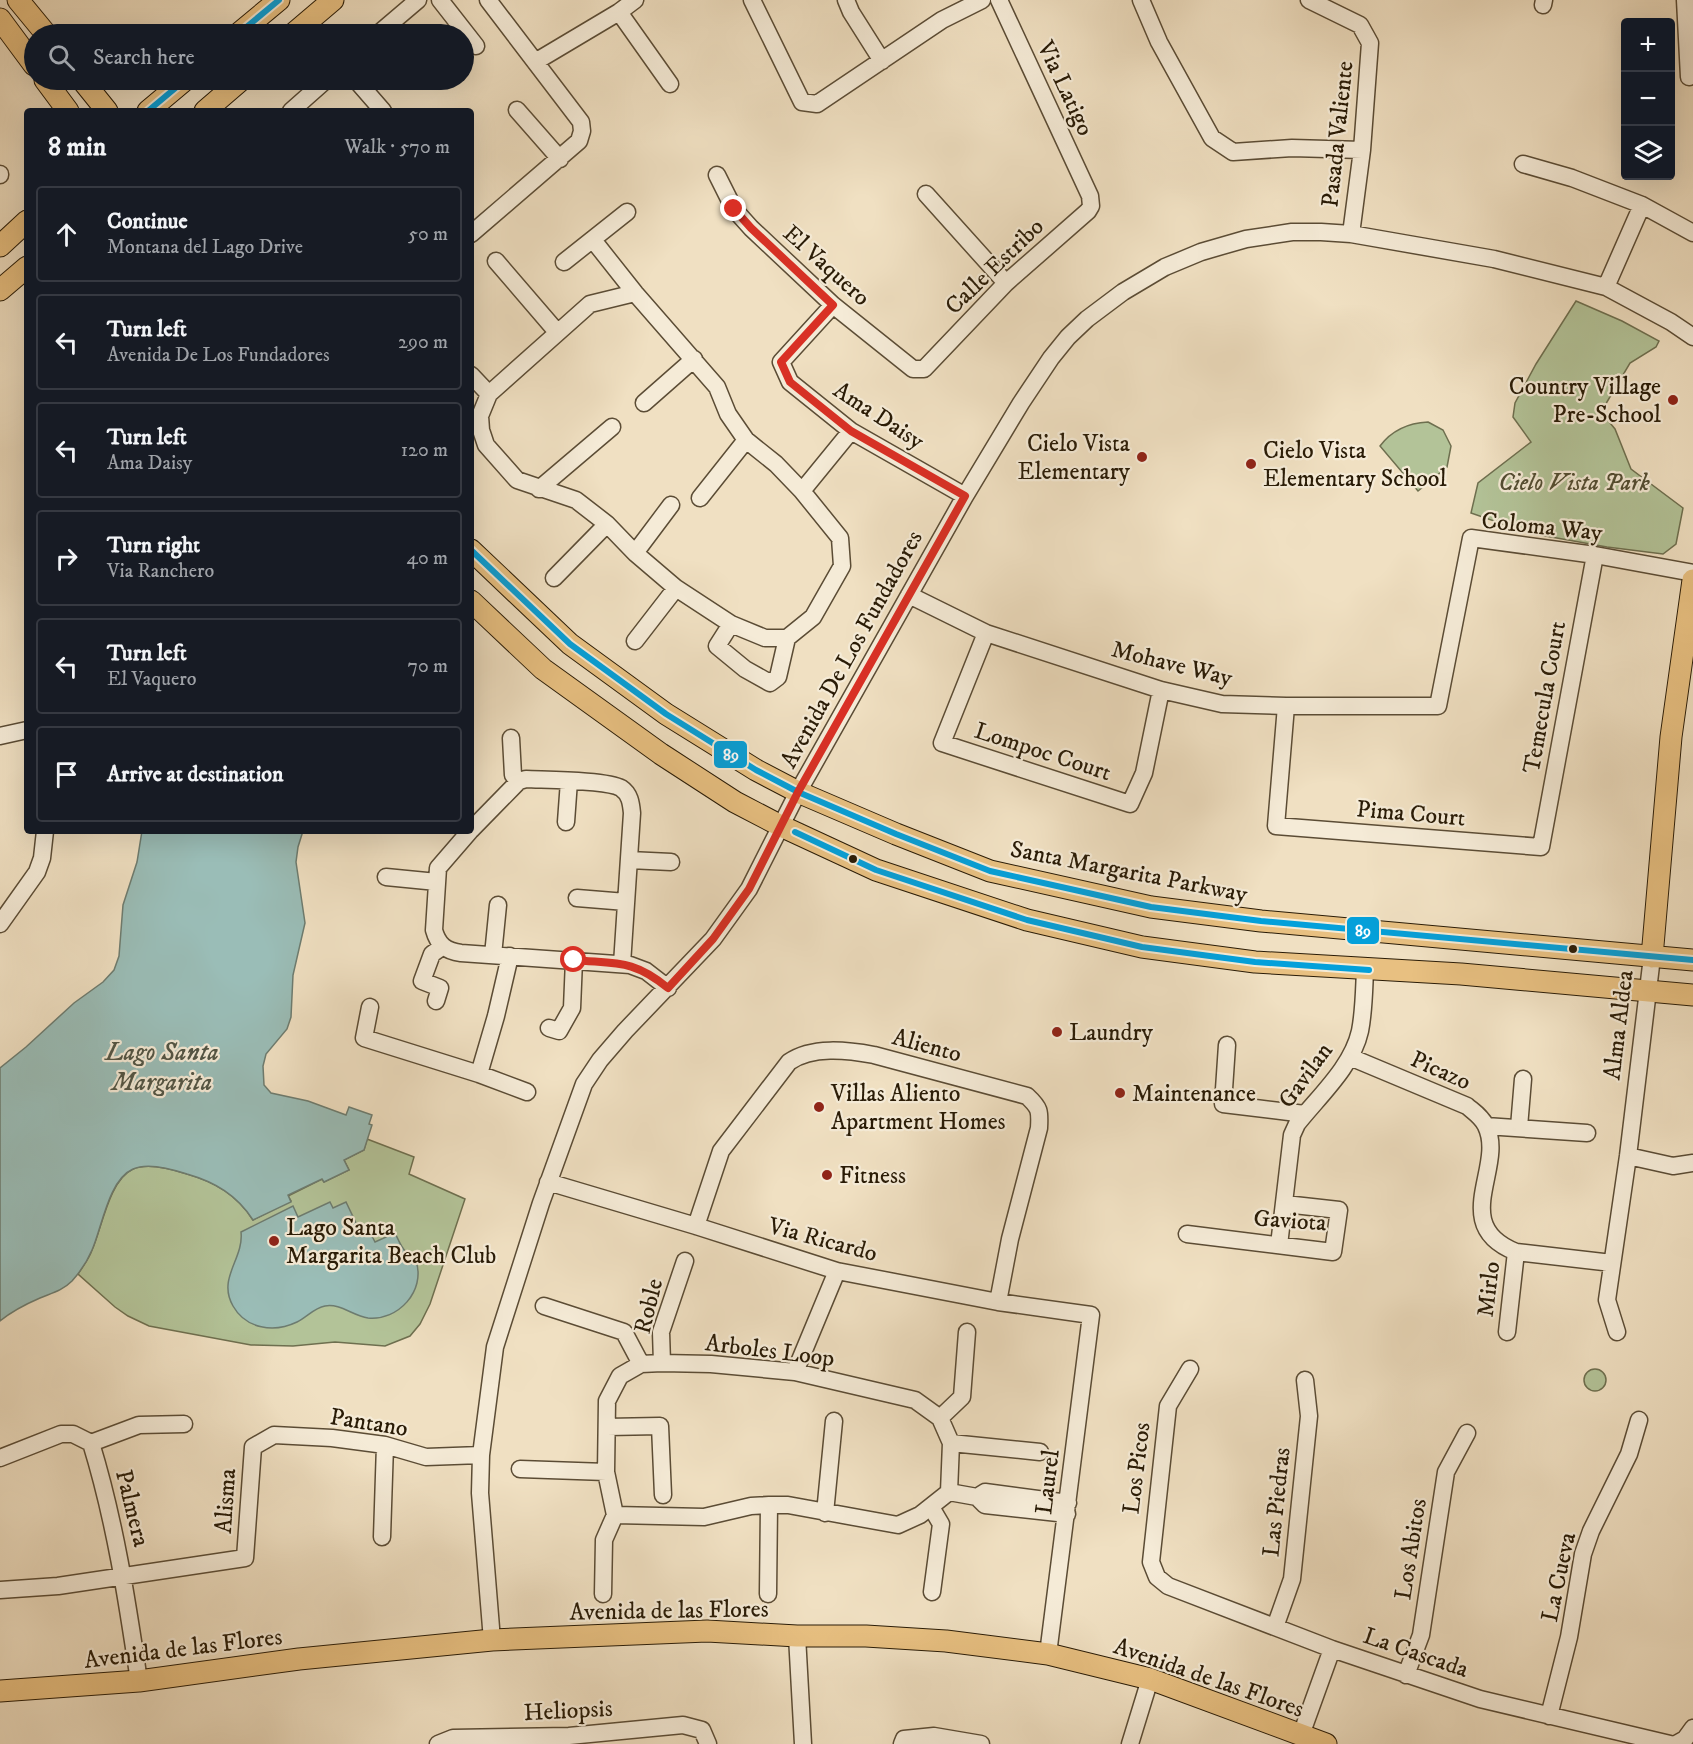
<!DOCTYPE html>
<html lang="en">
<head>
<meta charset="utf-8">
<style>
	:root { --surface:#171b24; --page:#20242c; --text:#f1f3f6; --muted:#9ea1a6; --line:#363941 }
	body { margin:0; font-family:"IM FELL DW Pica",serif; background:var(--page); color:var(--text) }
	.controls { position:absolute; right:18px; top:18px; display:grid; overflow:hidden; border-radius:6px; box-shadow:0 6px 24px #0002 }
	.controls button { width:54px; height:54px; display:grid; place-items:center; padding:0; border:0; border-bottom:2px solid var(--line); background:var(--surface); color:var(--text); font:30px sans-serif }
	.stop { position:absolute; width:18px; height:18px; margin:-14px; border:4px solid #d93025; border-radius:50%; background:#fff }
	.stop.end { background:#d93025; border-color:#fff; box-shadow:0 2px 6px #0008 }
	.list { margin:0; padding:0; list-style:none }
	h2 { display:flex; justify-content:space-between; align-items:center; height:78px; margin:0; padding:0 24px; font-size:26px }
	h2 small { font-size:20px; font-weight:400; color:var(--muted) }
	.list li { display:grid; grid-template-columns:39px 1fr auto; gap:18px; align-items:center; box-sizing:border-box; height:96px; margin:0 12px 12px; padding:0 12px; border:2px solid var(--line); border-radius:6px }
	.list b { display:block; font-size:22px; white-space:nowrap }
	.list p { margin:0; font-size:20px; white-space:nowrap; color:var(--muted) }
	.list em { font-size:20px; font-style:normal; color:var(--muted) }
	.icon { flex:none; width:33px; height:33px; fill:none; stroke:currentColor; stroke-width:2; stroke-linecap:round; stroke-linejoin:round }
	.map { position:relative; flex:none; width:1693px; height:1744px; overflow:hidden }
	.search { position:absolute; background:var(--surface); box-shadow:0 6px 24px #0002; left:24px; top:24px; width:450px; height:66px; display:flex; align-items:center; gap:15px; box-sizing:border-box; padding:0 21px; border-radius:33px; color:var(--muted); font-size:22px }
	.panel { position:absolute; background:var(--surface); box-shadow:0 6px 24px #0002; left:24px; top:108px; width:450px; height:726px; border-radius:6px }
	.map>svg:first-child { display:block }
</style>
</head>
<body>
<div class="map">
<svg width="1693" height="1744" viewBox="0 0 1693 1744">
	<rect width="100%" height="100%" fill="#f0e0c2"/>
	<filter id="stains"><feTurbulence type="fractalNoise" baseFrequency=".00333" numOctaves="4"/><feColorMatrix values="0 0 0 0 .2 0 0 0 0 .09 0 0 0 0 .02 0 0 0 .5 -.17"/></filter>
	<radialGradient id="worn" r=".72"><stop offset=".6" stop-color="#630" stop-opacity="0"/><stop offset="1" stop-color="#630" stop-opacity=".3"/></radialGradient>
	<path fill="#b3c398" stroke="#6e6f4f" stroke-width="1.5" d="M 1576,301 L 1622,321 L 1659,341 L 1656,347 L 1630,363 L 1601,412 L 1615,429 L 1631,469 L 1683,508 L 1676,544 L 1663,554 L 1607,547 L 1529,533 L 1471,513 L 1478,483 L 1531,442 L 1513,417 L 1515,403 L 1536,364 Z
		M 1428,422 L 1443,430 L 1451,446 L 1447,467 L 1418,491 L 1380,446 C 1392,430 1408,423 1428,422 Z
		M 367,1139 L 414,1157 L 409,1174 L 465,1199 L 430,1304 L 420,1324 L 410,1336 L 385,1346 L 335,1342 L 293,1346 L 251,1345 L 149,1326 L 128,1316 L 115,1307 L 78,1274 C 83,1266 89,1259 92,1250 C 102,1228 109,1180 133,1169 C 148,1162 172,1169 187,1174 C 215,1182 237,1195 253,1220 L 291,1201 L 288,1196 L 322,1179 L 324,1182 L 349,1170 L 344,1160 L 364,1150 Z
		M1584 1380a11 11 0 1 1 22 0a11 11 0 1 1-22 0Z"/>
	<path fill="#9abdb7" stroke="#6d7c70" stroke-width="1.5" d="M 142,831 L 303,831 L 298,847 L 296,862 L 305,923 L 293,975 L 291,1017 L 287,1029 L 266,1054 L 263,1066 L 264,1085 L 271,1093 L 308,1101 L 346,1115 L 349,1107 L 372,1115 L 369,1124 L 372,1125 L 364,1150 L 344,1160 L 349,1170 L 324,1182 L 322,1179 L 288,1195 L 291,1202 L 253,1220 C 237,1195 215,1182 187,1174 C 172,1169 148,1162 133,1169 C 108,1180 102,1228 92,1250 C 87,1262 80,1272 72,1281 C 62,1291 52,1293 40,1298 C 26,1304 11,1312 0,1321 L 0,1068 L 26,1047 L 74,1003 L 103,982 L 114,970 L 119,956 L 123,905 L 137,862 Z
		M 330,1202 L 333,1208 L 346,1202 L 358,1227 L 366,1224 L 375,1242 L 395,1233 C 398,1239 401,1247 406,1252 C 411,1257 414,1255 416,1261 C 426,1291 398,1321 368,1318 C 353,1316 340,1303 325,1306 C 314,1308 307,1317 297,1322 C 274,1333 246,1329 233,1306 C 217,1278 244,1259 241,1232 L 293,1206 L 298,1217 Z"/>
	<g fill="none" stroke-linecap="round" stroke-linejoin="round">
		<defs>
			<path id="minor" d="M 440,0 L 476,46
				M 752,0 L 802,102 L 817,104 L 942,20 L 982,0
				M 846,0 L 851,12 L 882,61
				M 1141,0 L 1159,42 L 1212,138 L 1233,152 L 1292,148 L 1362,150
				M 1309,0 L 1360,25 L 1370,43 L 1362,150 L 1351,234
				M 1685,0 L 1689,77
				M 1543,5 L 1544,0
				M 619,12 L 670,84
				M 378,34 L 418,0
				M 535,62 L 619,12 L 635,0
				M 356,80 L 383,111
				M 517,110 L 560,159
				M 291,111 L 326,80
				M 1523,164 L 1572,178 L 1642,205 L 1693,233
				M 0,174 L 0,175
				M 717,175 L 734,209 L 751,228 L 833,305 L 913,369 L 924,369 L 1006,283 L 1088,211 L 1091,206 L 1090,196 L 999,0
				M 926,194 L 1006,283
				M 471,234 L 579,141 L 582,131 L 581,122 L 488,0
				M 593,240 L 635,293 L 717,387 L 728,414 L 746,440 L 776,464 L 802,491 L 840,538 L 842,566 L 813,617 L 787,638 L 765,638 L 731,624 L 676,588 L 635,553 L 607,524 L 576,500 L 517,480 L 486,445 L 481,430 L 480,416 L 489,394 L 590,304 L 635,293
				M 496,261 L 557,332
				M 564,262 L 627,212
				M 1606,287 L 1642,205
				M 833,305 L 781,362 L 790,382 L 851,431 L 965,496
				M 471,375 L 489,394
				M 644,403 L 694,359
				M 539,489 L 612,427
				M 802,491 L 851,431
				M 700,498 L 746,440
				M 635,553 L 671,505
				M 554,578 L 607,524
				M 909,595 L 986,633 L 1161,690 L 1222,704 L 1286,706 L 1438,706 L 1471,538 L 1595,555 L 1693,573
				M 731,624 L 717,646 L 745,669 L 770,683 L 778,677 L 787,638
				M 986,633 L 942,743 L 1130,804 L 1144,773 L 1161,690
				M 635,641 L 676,588
				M 1286,706 L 1276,826 L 1541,847 L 1595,555
				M 0,736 L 27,730
				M 511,738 L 513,775 L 519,781
				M 566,822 L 569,781
				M 471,830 L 519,781 L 526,779 C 545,780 607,780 621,788 C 630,794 631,803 632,813 L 622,964
				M 470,831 L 438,868 L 434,930 C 438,945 446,951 461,953 L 630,965 L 646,971 L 668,988
				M 629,860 L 671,862
				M 386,877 L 437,882
				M 577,898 L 626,902
				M 0,924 L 37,872 L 42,858 L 45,831
				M 493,955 L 498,905
				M 510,956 L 496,1016 L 479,1074 L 527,1092
				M 436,1001 L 440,988 L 422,981 L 432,954 L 442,947
				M 370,1007 L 364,1038 L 479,1074
				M 549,1028 L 559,1031 L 572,1008 L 574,960
				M 1227,1045 L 1223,1104 L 1305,1114
				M 1350,1057 L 1467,1106 C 1474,1112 1482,1117 1486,1126 C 1506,1167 1448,1225 1516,1252 L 1612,1263
				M 1486,1126 L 1587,1133
				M 1519,1127 L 1523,1079
				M 1628,1156 L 1673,1166 L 1693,1163
				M 548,1182 L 696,1226 L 837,1271 L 998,1302 L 1091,1315 L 1048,1654
				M 696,1226 L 721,1151 L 789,1062 C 812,1046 847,1050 874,1055 L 1027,1096 C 1040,1108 1040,1111 1039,1128 L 1010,1239 L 998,1302
				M 1187,1234 L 1333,1252 L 1339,1210 L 1285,1204
				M 1279,1245 L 1292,1135 L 1297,1124 C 1319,1096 1352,1067 1360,1031 C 1364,1011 1364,990 1365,970
				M 544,1306 L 624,1332 L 641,1364
				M 1507,1332 L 1516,1252
				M 1617,1332 L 1607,1300 L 1628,1156 L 1652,957
				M 662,1363 L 711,1364 L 795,1372 L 915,1400 L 940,1418 L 951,1443 L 949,1492 L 920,1515 L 898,1525 L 788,1505 L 769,1505 L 751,1506 L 704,1517 L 615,1515 L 606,1472 L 607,1401 L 620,1376 L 641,1364 Z
				M 662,1363 L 661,1332 L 685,1261
				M 1190,1369 L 1168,1406 L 1151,1562 L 1157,1577 L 1168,1586 L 1332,1649 L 1480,1699 L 1670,1744
				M 795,1372 L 837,1271
				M 940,1418 L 962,1397 L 967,1332
				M 607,1427 L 660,1426 L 663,1495
				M 91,1443 C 115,1521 127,1600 139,1681
				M 91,1443 L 139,1425 L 184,1424
				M 951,1443 L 1040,1452
				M 0,1458 L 61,1434 L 73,1434 L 91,1443
				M 520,1469 L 606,1472
				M 949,1492 L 977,1497 L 985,1505 L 1067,1514
				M 977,1497 L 985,1492 L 1068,1503
				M 931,1507 L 941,1524 L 932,1592
				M 825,1513 L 834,1421
				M 382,1537 L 385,1445
				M 0,1590 L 58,1586 L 245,1558 L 253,1447 L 274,1435 L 332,1438 L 385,1445 L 426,1457 L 481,1455
				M 603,1594 L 604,1540 L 615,1515
				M 768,1594 L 769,1505
				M 1275,1627 L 1292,1579 L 1309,1416 L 1305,1380
				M 797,1636 L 803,1744
				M 492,1640 L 480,1493 L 481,1455 L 495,1347 L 541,1203 L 584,1084 L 600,1060 L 625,1031 L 713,939 L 749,889 L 798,792 L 965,496 L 1021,403 L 1051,358 L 1068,337 L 1087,319 L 1123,292 L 1165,267 L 1201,252 L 1246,239 L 1292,232 L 1321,232 L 1351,234 L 1494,259 L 1606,287 L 1671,322 L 1693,337
				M 1406,1675 L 1421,1635 L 1446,1472 L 1467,1433
				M 1549,1716 L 1569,1637 L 1583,1554 L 1591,1531 L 1629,1454 L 1639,1420
				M 1301,1735 L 1332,1649
				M 438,1744 L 453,1738 L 569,1736 L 683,1725 L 702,1730 L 708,1744
				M 902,1744 L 904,1739 L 934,1736 L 981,1744
				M 1130,1744 L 1150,1679
				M 1676,1744 L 1685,1739 L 1693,1728"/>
			<path id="major" d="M 18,0 L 46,34
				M 0,19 L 34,65
				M 238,34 L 279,0
				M 293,34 L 333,0
				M 45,80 L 68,111
				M 82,80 L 107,111
				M 148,111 L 185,80
				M 205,111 L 241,80
				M 0,246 L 27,221
				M 0,290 L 27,267
				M 471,550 L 570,644 L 666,714 L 756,770 L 798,792 L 896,834 L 990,871 L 1151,907 L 1261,921 L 1693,960
				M 471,601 L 543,669 L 661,754 L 735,802 L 781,826 L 876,870 L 1027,920 L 1142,947 L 1255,962 L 1461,974 L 1693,995
				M 1652,957 L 1671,737 L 1693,580
				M 0,1691 L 139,1681 L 299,1659 L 492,1640 L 707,1631 L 797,1636 L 866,1636 L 946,1641 L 1048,1654 L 1150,1679 L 1326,1744"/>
		</defs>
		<use href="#minor" stroke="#5b4c35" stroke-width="19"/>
		<use href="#major" stroke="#291b06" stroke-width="23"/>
		<use href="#minor" stroke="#f5ebd7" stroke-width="16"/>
		<use href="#major" stroke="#e8c081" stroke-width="21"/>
		<defs>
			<path id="bus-1" d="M 238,34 L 279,0
				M 148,111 L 185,80
				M 471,550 L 570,644 L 666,714 L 756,770 L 798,792 L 896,834 L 990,871 L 1151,907 L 1261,921 L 1693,960
				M 795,832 L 876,870 L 1027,920 L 1142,947 L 1255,962 L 1369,970"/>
		</defs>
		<use href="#bus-1" stroke="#f5ebd7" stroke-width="10"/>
		<use href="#bus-1" stroke="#04a0da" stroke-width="6"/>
	</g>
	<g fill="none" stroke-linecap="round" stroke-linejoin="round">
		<path stroke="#d93025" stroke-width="8" d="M 574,960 C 616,964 633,959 668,988 L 713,939 L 749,889 L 798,792 L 965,496 L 851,431 L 790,382 L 781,362 L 833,305 L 751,228 L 734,209"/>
	</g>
	<g fill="#8f2418" stroke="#f5ebd7" stroke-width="2">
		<circle cx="1673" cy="400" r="6"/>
		<circle cx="1142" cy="457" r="6"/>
		<circle cx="1251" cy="464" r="6"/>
		<circle cx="1057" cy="1032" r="6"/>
		<circle cx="1120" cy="1093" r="6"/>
		<circle cx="819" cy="1107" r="6"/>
		<circle cx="827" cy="1175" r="6"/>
		<circle cx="274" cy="1241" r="6"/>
	</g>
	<g fill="#291b06" stroke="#f5ebd7" stroke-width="2">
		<circle cx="853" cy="859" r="5"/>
		<circle cx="1573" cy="949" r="5"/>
	</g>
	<g text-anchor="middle" stroke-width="4.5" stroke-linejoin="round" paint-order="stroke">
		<g font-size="24" fill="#291b06" stroke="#f5ebd7">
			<text transform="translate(1066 88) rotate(65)" y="8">Via Latigo</text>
			<text transform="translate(1337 134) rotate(-84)" y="8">Pasada Valiente</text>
			<text transform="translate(827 265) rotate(42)" y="8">El Vaquero</text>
			<text transform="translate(994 266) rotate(-44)" y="8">Calle Estribo</text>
			<text transform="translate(879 415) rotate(33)" y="8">Ama Daisy</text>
			<text transform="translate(1542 526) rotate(6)" y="8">Coloma Way</text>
			<text transform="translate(851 649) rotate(-61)" y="8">Avenida De Los Fundadores</text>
			<text transform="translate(1172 663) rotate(14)" y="8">Mohave Way</text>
			<text transform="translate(1544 697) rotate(-80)" y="8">Temecula Court</text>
			<text transform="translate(1043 751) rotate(18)" y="8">Lompoc Court</text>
			<text transform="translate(1411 813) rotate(5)" y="8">Pima Court</text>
			<text transform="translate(1129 871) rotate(11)" y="8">Santa Margarita Parkway</text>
			<text transform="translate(1618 1025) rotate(-83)" y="8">Alma Aldea</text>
			<text transform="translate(927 1045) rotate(15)" y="8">Aliento</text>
			<text transform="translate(1441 1070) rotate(24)" y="8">Picazo</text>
			<text transform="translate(1305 1075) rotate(-54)" y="8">Gavilan</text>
			<text transform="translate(1290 1220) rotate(4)" y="8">Gaviota</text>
			<text transform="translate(823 1239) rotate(15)" y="8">Via Ricardo</text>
			<text transform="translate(1488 1289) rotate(-83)" y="8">Mirlo</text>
			<text transform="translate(648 1306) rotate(-76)" y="8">Roble</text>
			<text transform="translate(770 1350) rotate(7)" y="8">Arboles Loop</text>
			<text transform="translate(369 1422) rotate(9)" y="8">Pantano</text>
			<text transform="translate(1136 1468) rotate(-83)" y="8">Los Picos</text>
			<text transform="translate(1047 1482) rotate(-83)" y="8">Laurel</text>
			<text transform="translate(225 1501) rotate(-86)" y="8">Alisma</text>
			<text transform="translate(1276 1502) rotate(-84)" y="8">Las Piedras</text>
			<text transform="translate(133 1508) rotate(76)" y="8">Palmera</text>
			<text transform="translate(1410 1549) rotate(-81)" y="8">Los Abitos</text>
			<text transform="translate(1558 1577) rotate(-78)" y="8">La Cueva</text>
			<text transform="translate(669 1610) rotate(-1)" y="8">Avenida de las Flores</text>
			<text transform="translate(183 1648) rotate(-7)" y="8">Avenida de las Flores</text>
			<text transform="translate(1416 1652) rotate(19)" y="8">La Cascada</text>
			<text transform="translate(1209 1677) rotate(19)" y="8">Avenida de las Flores</text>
			<text transform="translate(568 1710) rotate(-3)" y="8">Heliopsis</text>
		</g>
		<g font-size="24" fill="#291b06" stroke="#f5ebd7" text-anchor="start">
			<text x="1661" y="394" text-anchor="end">Country Village<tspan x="1661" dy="28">Pre-School</tspan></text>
			<text x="1130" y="451" text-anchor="end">Cielo Vista<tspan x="1130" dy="28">Elementary</tspan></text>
			<text x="1263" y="458">Cielo Vista<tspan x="1263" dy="28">Elementary School</tspan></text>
			<text x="1069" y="1040">Laundry</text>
			<text x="831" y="1101">Villas Aliento<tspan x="831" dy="28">Apartment Homes</tspan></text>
			<text x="1132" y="1101">Maintenance</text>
			<text x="839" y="1183">Fitness</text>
			<text x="286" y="1235">Lago Santa<tspan x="286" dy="28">Margarita Beach Club</tspan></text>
		</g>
		<g font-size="24" font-style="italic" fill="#524d32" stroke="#f5ebd7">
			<text x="1574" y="490">Cielo Vista Park</text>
		</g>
		<g font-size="26" font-style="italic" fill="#515444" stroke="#f5ebd7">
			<text x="162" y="1060">Lago Santa<tspan x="162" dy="30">Margarita</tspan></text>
		</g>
	</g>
	<g stroke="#f5ebd7" stroke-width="2">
		<rect x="713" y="740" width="35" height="29" rx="6" fill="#04a0da"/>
		<rect x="1346" y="916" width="34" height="29" rx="6" fill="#04a0da"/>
	</g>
	<g font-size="16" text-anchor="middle" font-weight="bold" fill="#fff">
		<text x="731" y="760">89</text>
		<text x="1363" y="936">89</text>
	</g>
	<rect width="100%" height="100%" filter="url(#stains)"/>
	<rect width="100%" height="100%" fill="url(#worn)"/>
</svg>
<div class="controls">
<button>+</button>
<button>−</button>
<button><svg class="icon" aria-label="layers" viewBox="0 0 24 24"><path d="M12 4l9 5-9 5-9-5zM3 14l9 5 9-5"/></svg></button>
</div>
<div class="stop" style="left:574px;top:960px"></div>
<div class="stop end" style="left:734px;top:209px"></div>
<div class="search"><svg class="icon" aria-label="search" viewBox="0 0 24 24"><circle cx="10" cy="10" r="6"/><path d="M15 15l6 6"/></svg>Search here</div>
<section class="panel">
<h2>8 min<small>Walk · 570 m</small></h2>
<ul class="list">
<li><svg class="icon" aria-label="ahead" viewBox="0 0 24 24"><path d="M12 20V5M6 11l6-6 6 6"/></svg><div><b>Continue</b><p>Montana del Lago Drive</p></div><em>50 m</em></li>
<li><svg class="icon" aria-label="left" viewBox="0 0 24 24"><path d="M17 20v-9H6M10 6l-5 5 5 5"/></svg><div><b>Turn left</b><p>Avenida De Los Fundadores</p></div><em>290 m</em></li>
<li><svg class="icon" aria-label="left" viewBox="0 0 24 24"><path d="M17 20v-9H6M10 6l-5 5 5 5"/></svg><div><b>Turn left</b><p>Ama Daisy</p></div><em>120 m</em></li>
<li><svg class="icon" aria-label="right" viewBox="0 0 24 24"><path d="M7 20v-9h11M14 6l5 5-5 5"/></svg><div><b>Turn right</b><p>Via Ranchero</p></div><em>40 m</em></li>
<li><svg class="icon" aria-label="left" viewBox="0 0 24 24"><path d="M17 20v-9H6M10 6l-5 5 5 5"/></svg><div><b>Turn left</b><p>El Vaquero</p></div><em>70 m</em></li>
<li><svg class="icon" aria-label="arrive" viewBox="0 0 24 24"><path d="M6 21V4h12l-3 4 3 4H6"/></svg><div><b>Arrive at destination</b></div></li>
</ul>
</section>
</div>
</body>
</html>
